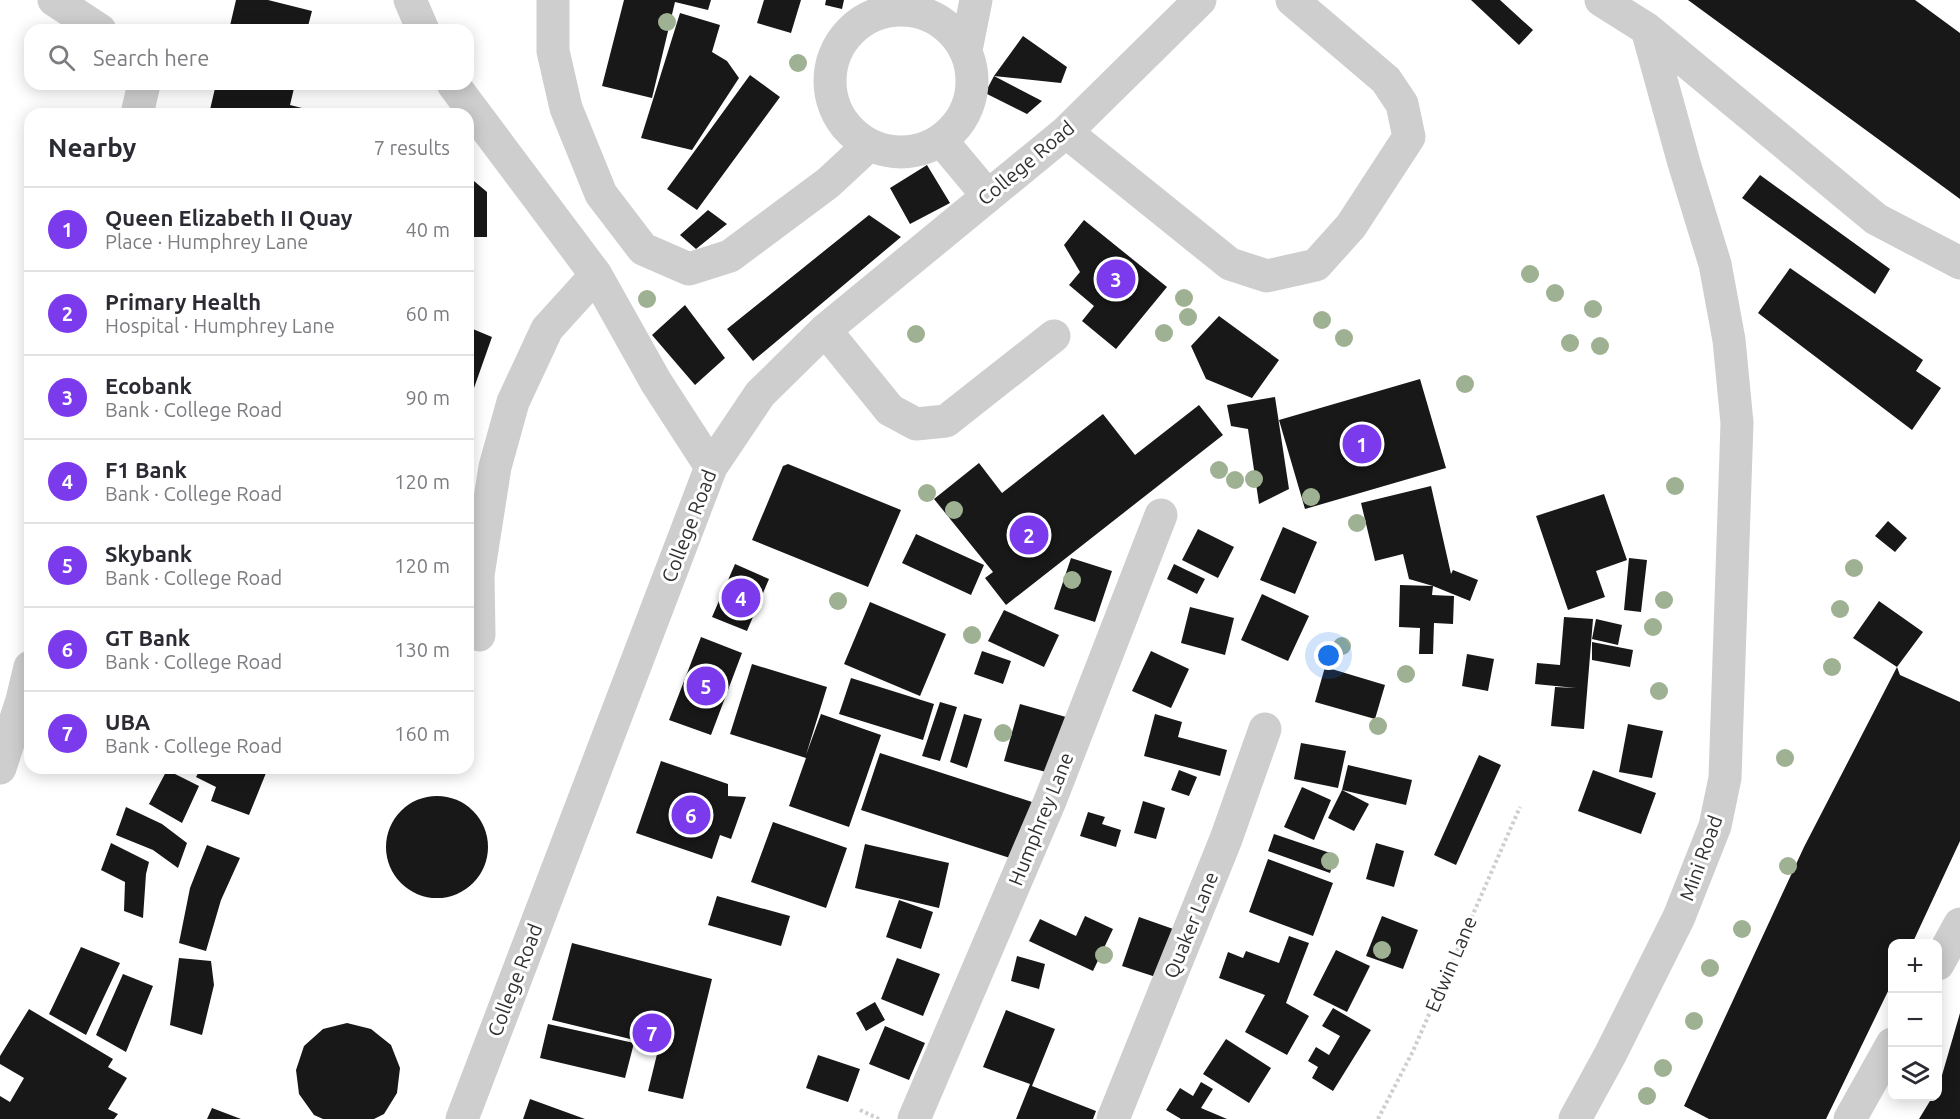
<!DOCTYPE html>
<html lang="en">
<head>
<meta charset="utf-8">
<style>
	:root { --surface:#fff; --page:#f2f2f3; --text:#2b2b33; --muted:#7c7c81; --line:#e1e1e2; --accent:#7c3aed }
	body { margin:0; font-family:Ubuntu,sans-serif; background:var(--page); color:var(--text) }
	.controls { position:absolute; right:18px; bottom:18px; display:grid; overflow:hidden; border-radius:12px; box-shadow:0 3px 15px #0003 }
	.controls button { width:54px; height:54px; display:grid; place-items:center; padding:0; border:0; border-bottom:2px solid var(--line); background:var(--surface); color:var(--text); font:30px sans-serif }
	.you { position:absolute; left:1329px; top:656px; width:21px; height:21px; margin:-15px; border:4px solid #fff; border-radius:50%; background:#1a73e8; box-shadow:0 0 0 9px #1a73e833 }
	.badge { display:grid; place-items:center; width:39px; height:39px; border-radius:50%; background:var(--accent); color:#fff; font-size:20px; font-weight:700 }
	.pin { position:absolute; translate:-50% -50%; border:3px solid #fff; box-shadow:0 2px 6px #0006 }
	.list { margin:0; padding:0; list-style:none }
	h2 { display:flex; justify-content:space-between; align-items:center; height:78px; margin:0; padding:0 24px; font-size:26px }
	h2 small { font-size:20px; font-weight:400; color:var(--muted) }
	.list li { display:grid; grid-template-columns:39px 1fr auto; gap:18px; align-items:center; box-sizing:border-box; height:84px; padding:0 24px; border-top:2px solid var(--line) }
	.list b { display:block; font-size:22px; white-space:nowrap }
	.list p { margin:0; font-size:20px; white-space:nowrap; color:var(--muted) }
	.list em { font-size:20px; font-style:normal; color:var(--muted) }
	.icon { flex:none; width:33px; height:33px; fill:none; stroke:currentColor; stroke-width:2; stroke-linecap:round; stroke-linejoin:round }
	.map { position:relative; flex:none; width:1960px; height:1119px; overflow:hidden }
	.search { position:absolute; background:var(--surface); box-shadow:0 3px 15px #0003; left:24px; top:24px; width:450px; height:66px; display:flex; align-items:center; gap:15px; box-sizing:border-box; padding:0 21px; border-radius:18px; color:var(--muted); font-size:22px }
	.panel { position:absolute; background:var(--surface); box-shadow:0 3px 15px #0003; left:24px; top:108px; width:450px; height:666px; border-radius:18px }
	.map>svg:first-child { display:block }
</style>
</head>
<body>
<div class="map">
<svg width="1960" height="1119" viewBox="0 0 1960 1119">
	<rect width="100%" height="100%" fill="#fff"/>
	<path fill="#181818" d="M 236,0 L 268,0 L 312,11 L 307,30 L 229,30 Z
		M 624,0 L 711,0 L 708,10 L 675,2 L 652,98 L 602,86 Z
		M 764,0 L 801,0 L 791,33 L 757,23 Z
		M 826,0 L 844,0 L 842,9 L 825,5 Z
		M 1471,0 L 1500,0 L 1533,30 L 1519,45 Z
		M 1688,0 L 1915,0 L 1960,33 L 1960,199 Z
		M 680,13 L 720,25 L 712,52 L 727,61 L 739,78 L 692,150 L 641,138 Z
		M 1023,36 L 1067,67 L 1061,83 L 994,76 L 1042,101 L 1027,114 L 985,93 L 994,76 Z
		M 750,75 L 780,97 L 697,210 L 667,189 Z
		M 216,84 L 295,84 L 290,105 L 318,112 L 318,114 L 209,114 Z
		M 927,165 L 950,203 L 910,224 L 890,188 Z
		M 1760,175 L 1890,269 L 1875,294 L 1742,198 Z
		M 468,176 L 487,192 L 487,237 L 468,237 Z
		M 708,210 L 727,224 L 696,249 L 680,235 Z
		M 869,215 L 901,237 L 753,361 L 727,329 Z
		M 1084,220 L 1167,287 L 1116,349 L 1082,321 L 1094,306 L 1069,285 L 1080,272 L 1064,245 Z
		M 1790,268 L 1923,360 L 1916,371 L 1941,388 L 1912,430 L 1758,313 Z
		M 685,305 L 725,358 L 695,385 L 652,335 Z
		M 1219,316 L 1279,360 L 1252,398 L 1206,379 L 1191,346 Z
		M 468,327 L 492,337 L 468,405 Z
		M 1420,379 L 1446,468 L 1305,509 L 1279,420 Z
		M 1275,397 L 1289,489 L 1259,504 L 1248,429 L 1231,426 L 1227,405 Z
		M 1199,405 L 1223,435 L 1006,605 L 985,578 L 993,572 L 934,499 L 979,463 L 1002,493 L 1103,414 L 1135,455 Z
		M 788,464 L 901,510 L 868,587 L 752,540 L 783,466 Z
		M 1431,486 L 1451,574 L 1453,570 L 1478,580 L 1470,601 L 1433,586 L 1432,595 L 1454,596 L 1453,624 L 1434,623 L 1433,654 L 1419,654 L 1420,628 L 1399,627 L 1400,585 L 1433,586 L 1409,579 L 1403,554 L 1375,561 L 1361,503 Z
		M 1604,494 L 1627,560 L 1596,571 L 1605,597 L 1568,610 L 1536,516 Z
		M 1888,521 L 1907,538 L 1895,552 L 1875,536 Z
		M 1283,527 L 1317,542 L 1295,594 L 1260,580 Z
		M 1198,529 L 1234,547 L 1218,578 L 1182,560 Z
		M 916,534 L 984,565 L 971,595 L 902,563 Z
		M 1071,558 L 1112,571 L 1095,622 L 1054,609 Z
		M 1629,558 L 1647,560 L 1641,612 L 1624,610 Z
		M 735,564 L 769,579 L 747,631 L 712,617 Z
		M 1174,564 L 1205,579 L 1197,594 L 1167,579 Z
		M 1262,594 L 1309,616 L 1288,661 L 1241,640 Z
		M 1879,601 L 1923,632 L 1897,667 L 1853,638 Z
		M 870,602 L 946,634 L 920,696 L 844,664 Z
		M 1190,607 L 1234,618 L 1225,655 L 1181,643 Z
		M 1004,610 L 1059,635 L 1044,667 L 988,641 Z
		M 1564,617 L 1593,619 L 1584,729 L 1551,726 L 1555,687 L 1576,688 L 1535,684 L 1537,663 L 1560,665 Z
		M 1596,619 L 1622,625 L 1618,645 L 1592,639 Z
		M 701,637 L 742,653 L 711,735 L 669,720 Z
		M 1592,642 L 1633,650 L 1630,667 L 1592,660 Z
		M 982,651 L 1011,661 L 1003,684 L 974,674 Z
		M 1151,651 L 1189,669 L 1171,708 L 1132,691 Z
		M 1467,654 L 1494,659 L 1488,691 L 1462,686 Z
		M 752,664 L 827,687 L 806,755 L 821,714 L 881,735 L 849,827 L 789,806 L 806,758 L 730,734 Z
		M 1325,667 L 1385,685 L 1375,719 L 1315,702 Z
		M 1897,667 L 1900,675 L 1960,702 L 1960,841 L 1912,944 L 1892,944 L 1892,983 L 1826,1119 L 1709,1119 L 1684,1106 L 1804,847 Z
		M 851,678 L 934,704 L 923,740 L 839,714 Z
		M 940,702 L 957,707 L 940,761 L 922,756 Z
		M 1020,704 L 1066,717 L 1050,773 L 1004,761 Z
		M 964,714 L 982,719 L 967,768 L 950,762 Z
		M 1155,714 L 1182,722 L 1178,737 L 1227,750 L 1220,776 L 1144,756 Z
		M 1628,724 L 1663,731 L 1652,778 L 1619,772 Z
		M 1301,743 L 1346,751 L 1338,788 L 1294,779 Z
		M 880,753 L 1032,802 L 1013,859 L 861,810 Z
		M 1479,755 L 1501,765 L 1456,865 L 1434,855 Z
		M 661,761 L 728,784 L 728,796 L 746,797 L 731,839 L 720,835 L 712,859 L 636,833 Z
		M 1348,765 L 1412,780 L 1406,805 L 1342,790 Z
		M 201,768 L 268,768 L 249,815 L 211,801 L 216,787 L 196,777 Z
		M 167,770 L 199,786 L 182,823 L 149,804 Z
		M 1179,770 L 1197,777 L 1189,796 L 1171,790 Z
		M 1593,770 L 1656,793 L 1641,834 L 1578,811 Z
		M 1302,787 L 1331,800 L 1314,840 L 1284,827 Z
		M 1342,790 L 1369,804 L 1354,831 L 1328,818 Z
		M386 847a51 51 0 1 1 102 0a51 51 0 1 1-102 0Z
		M 1143,801 L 1165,808 L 1156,839 L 1134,833 Z
		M 126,807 L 162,824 L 187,843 L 178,868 L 153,850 L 116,835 Z
		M 1088,812 L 1105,817 L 1102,824 L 1121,830 L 1116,847 L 1080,836 Z
		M 773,822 L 847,848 L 826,908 L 751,882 Z
		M 1274,834 L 1336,855 L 1330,873 L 1268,851 Z
		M 111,843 L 149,862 L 146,874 L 143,918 L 124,911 L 125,882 L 101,870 Z
		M 1376,843 L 1404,851 L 1394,887 L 1366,879 Z
		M 865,844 L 949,863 L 939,908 L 855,888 Z
		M 207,845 L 240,858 L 221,900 L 206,951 L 179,943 L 190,888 Z
		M 1268,859 L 1333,883 L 1313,936 L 1249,912 Z
		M 717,896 L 790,916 L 781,946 L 708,925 Z
		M 899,900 L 933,912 L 921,949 L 886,937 Z
		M 1085,916 L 1113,929 L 1093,971 L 1029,941 L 1040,919 L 1076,936 Z
		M 1382,916 L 1418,930 L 1403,969 L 1366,956 Z
		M 1139,917 L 1179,931 L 1162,979 L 1122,966 Z
		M 1289,936 L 1309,943 L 1286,1003 L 1309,1016 L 1287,1055 L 1245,1032 L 1265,995 L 1219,978 L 1228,952 L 1243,958 L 1246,951 L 1279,963 Z
		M 572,943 L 712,979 L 683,1099 L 648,1091 L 659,1046 L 552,1020 Z
		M 81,947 L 120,963 L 86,1035 L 49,1014 Z
		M 1336,950 L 1370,966 L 1347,1012 L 1313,995 Z
		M 1017,956 L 1045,964 L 1039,989 L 1011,981 Z
		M 179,958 L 211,961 L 214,985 L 202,1035 L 170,1025 Z
		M 897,958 L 940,974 L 923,1016 L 881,999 Z
		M 123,974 L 153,986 L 126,1052 L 96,1035 Z
		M 875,1002 L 885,1020 L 866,1031 L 856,1013 Z
		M 1333,1008 L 1371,1030 L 1333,1091 L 1312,1078 L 1318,1067 L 1308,1061 L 1316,1047 L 1329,1055 L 1340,1036 L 1322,1026 Z
		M 29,1009 L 113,1059 L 108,1067 L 127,1078 L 108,1109 L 118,1114 L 114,1119 L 0,1119 L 0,1096 L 10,1102 L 24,1078 L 0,1064 L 0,1056 Z
		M 1006,1010 L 1055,1029 L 1032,1086 L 1096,1111 L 1093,1119 L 1016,1119 L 1030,1084 L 983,1067 Z
		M 1960,1013 L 1960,1119 L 1919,1119 L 1933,1096 L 1938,1096 L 1938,1089 Z
		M 347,1023 L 371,1029 L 391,1045 L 400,1068 L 397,1093 L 384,1114 L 374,1119 L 323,1119 L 314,1115 L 299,1094 L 296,1070 L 304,1046 L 323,1029 Z
		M 548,1024 L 634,1043 L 625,1078 L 540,1058 Z
		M 885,1026 L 925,1043 L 909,1080 L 869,1064 Z
		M 1226,1039 L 1271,1068 L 1249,1103 L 1203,1074 Z
		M 818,1055 L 860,1069 L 848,1102 L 806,1088 Z
		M 1201,1082 L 1213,1089 L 1201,1108 L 1227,1119 L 1181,1119 L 1166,1110 L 1180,1088 L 1193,1096 Z
		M 530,1099 L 585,1119 L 523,1119 Z
		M 212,1108 L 241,1119 L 207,1119 Z"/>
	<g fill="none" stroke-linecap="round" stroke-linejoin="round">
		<path stroke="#cecece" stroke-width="4" stroke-dasharray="3 3" stroke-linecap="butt" d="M 860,1110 L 879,1119
			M 1378,1119 L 1413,1051 L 1520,807"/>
		<path stroke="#cecece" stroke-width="33" d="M 54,0 L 100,30
			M 410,0 L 423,30
			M 553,0 L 553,51 L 566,108 L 601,194 L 643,249 L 689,269 L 730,256 L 828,183 L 869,145
			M 1601,0 L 1647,29 L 1876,219 L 1960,263
			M830 81a71 71 0 1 1 142 0a71 71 0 1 1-142 0Z
			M 966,50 L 976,0
			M 453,84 L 596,275 L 656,382 L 711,467
			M 137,114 L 144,84
			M 1066,132 L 1230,264 L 1267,276 L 1316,265 L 1351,226 L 1409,137 L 1402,104 L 1386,80 L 1292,0
			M 941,140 L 987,195
			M 825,330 L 890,410 L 916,424 L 946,421 L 1054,336
			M 479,635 L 478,575 L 495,467 L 513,402 L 547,329 L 596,275
			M 0,768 L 22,700 L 30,667
			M 1938,964 L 1960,924
			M 462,1119 L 711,467 L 760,394 L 825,330 L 1066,132 L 1200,0
			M 914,1119 L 1050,801 L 1161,515
			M 1113,1119 L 1226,839 L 1265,729
			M 1575,1119 L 1610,1055 L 1679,917 L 1715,826 L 1725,778 L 1737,423 L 1729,340 L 1715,264 L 1684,163 L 1647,29
			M 1850,1119 L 1892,1044"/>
	</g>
	<g fill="#9fb193">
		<circle cx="667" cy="22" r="9"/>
		<circle cx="798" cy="63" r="9"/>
		<circle cx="1530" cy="274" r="9"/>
		<circle cx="1555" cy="293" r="9"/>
		<circle cx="1184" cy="298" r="9"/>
		<circle cx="647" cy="299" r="9"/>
		<circle cx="1593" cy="309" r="9"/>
		<circle cx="1188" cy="317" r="9"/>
		<circle cx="1322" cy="320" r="9"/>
		<circle cx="1164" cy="333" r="9"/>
		<circle cx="916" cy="334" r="9"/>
		<circle cx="1344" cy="338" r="9"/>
		<circle cx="1570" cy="343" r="9"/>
		<circle cx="1600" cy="346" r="9"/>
		<circle cx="1465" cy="384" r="9"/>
		<circle cx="1219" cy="470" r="9"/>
		<circle cx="1254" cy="479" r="9"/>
		<circle cx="1235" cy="480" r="9"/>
		<circle cx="1675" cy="486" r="9"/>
		<circle cx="927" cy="493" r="9"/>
		<circle cx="1311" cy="497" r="9"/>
		<circle cx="954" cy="510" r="9"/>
		<circle cx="1357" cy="523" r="9"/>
		<circle cx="1854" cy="568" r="9"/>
		<circle cx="1072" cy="580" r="9"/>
		<circle cx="1664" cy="600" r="9"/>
		<circle cx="838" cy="601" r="9"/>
		<circle cx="1840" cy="609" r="9"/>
		<circle cx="1653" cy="627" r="9"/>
		<circle cx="972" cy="635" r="9"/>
		<circle cx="1342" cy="646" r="9"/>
		<circle cx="1832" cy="667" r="9"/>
		<circle cx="1406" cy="674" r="9"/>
		<circle cx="1659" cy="691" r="9"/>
		<circle cx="1378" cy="726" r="9"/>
		<circle cx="1003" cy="733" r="9"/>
		<circle cx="1785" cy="758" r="9"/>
		<circle cx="1330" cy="861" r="9"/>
		<circle cx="1788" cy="866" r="9"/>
		<circle cx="1742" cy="929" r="9"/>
		<circle cx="1382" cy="950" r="9"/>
		<circle cx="1104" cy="955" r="9"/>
		<circle cx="1710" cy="968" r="9"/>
		<circle cx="1694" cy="1021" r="9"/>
		<circle cx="1663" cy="1068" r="9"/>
		<circle cx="1647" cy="1096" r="9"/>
	</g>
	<g text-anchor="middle" stroke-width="6" stroke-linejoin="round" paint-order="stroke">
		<g font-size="20" fill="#313131" stroke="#fff">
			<text transform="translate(1026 163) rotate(-40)" y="7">College Road</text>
			<text transform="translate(689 526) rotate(-69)" y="7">College Road</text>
			<text transform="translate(1041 819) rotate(-68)" y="7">Humphrey Lane</text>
			<text transform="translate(1701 858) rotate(-70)" y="7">Mini Road</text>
			<text transform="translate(1191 925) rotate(-68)" y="7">Quaker Lane</text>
			<text transform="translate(1451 964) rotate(-67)" y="7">Edwin Lane</text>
			<text transform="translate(515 980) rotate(-69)" y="7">College Road</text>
		</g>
	</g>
</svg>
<div class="controls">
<button>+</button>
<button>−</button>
<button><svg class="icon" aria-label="layers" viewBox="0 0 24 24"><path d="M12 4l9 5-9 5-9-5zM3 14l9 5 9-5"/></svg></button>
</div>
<div class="you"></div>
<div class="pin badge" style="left:1362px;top:444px">1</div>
<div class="pin badge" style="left:1029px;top:535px">2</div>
<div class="pin badge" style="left:1116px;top:279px">3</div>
<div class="pin badge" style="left:741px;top:598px">4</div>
<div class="pin badge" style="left:706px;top:686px">5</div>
<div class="pin badge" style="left:691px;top:815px">6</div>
<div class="pin badge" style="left:652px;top:1033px">7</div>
<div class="search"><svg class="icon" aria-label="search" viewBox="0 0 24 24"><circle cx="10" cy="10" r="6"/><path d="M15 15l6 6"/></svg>Search here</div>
<section class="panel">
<h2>Nearby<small>7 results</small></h2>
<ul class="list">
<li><span class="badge">1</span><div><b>Queen Elizabeth II Quay</b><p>Place · Humphrey Lane</p></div><em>40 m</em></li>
<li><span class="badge">2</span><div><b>Primary Health</b><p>Hospital · Humphrey Lane</p></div><em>60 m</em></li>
<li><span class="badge">3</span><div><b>Ecobank</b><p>Bank · College Road</p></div><em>90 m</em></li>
<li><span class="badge">4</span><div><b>F1 Bank</b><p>Bank · College Road</p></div><em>120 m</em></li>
<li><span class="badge">5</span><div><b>Skybank</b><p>Bank · College Road</p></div><em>120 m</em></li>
<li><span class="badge">6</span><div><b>GT Bank</b><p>Bank · College Road</p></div><em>130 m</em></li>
<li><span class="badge">7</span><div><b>UBA</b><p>Bank · College Road</p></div><em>160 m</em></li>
</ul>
</section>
</div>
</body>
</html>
